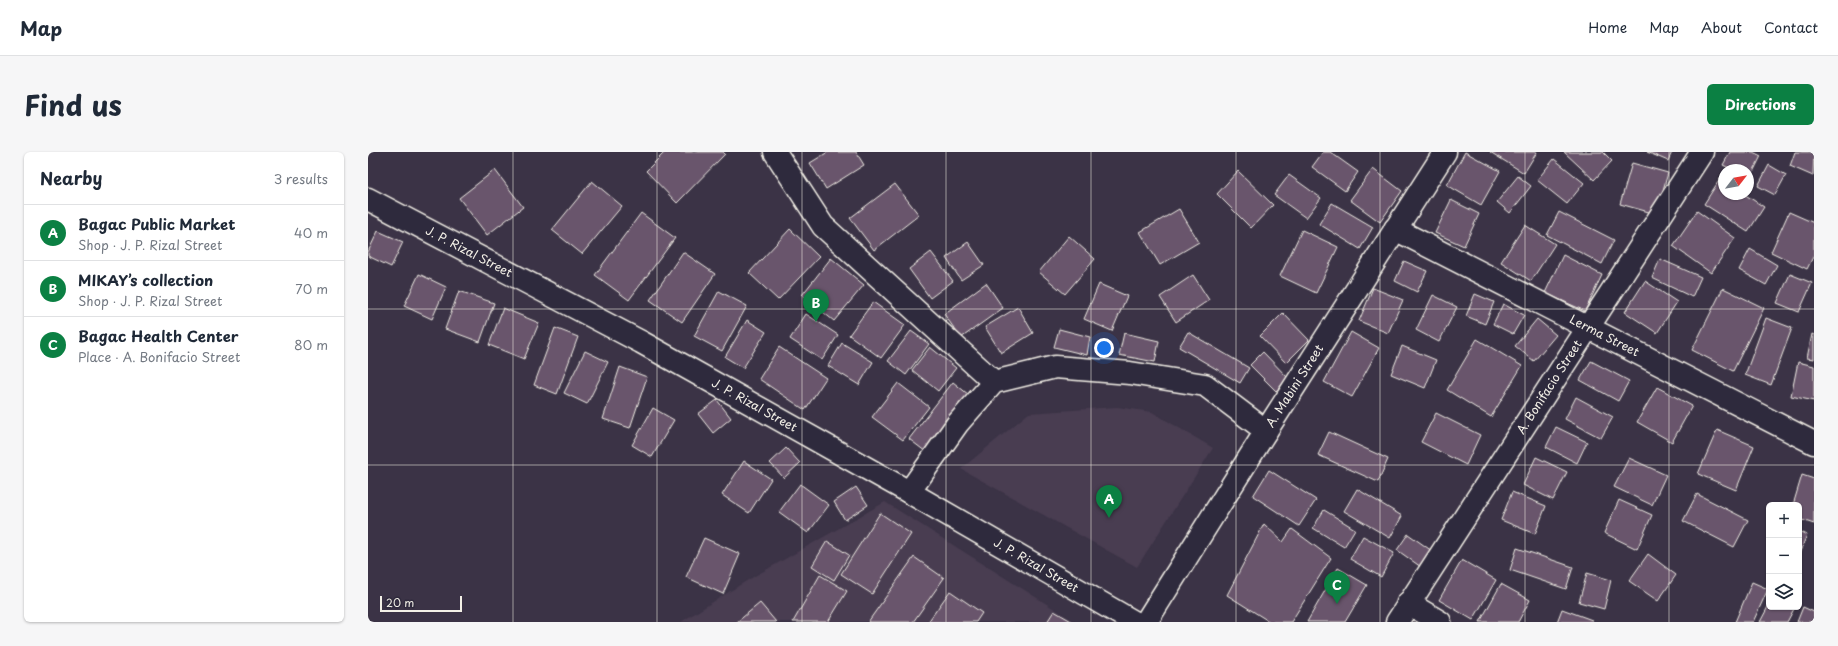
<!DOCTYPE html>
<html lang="en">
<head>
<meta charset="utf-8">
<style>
	:root { --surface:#fff; --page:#f6f6f7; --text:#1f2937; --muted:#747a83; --line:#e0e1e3; --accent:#0b8043 }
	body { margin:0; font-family:"Playpen Sans",sans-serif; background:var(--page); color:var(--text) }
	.controls { position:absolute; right:12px; bottom:12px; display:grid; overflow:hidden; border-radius:6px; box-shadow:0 1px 3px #0004 }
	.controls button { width:36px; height:36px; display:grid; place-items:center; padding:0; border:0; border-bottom:1px solid var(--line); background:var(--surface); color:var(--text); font:20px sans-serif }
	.compass { position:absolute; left:1350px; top:12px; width:36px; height:36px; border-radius:50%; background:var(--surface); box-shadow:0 1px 3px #0004; rotate:59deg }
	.scale { position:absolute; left:12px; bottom:10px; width:82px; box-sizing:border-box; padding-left:4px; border:2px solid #f4f1e8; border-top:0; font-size:11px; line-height:14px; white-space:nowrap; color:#f4f1e8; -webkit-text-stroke:3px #2f2a3d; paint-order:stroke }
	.you { position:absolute; left:736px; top:196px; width:14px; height:14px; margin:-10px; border:3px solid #fff; border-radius:50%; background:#1a73e8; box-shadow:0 0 0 6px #1a73e833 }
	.badge { display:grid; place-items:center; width:26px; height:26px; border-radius:50%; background:var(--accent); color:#fff; font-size:13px; font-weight:700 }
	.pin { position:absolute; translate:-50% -33px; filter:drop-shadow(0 1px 2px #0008) }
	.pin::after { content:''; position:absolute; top:21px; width:14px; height:12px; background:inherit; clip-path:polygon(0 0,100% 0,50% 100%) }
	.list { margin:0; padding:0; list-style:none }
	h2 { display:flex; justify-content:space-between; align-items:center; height:52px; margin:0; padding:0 16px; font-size:17px }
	h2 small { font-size:13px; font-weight:400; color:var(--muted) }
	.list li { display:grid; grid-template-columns:26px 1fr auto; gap:12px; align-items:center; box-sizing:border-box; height:56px; padding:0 16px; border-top:1px solid var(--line) }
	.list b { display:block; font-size:15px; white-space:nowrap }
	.list p { margin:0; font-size:13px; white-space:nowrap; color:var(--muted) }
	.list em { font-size:13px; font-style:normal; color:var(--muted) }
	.icon { flex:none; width:22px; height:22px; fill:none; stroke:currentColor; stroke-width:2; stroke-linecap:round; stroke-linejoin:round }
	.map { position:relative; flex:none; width:1446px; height:470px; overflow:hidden; border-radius:6px }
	header { display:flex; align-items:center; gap:24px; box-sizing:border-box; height:56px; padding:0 20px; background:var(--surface); border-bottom:1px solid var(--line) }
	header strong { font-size:19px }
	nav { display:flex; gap:22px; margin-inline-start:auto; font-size:14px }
	.intro { display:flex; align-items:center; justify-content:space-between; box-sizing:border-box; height:96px; padding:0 24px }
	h1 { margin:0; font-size:28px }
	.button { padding:10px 18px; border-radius:6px; background:var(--accent); color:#fff; font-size:14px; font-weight:700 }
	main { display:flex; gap:24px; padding:0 24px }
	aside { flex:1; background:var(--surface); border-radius:6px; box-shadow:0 1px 3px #0004 }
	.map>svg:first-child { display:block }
</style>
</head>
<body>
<header>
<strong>Map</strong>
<nav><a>Home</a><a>Map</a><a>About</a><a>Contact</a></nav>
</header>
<div class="intro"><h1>Find us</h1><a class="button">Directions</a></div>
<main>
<aside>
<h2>Nearby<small>3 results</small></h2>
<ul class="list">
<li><span class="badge">A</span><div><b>Bagac Public Market</b><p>Shop · J. P. Rizal Street</p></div><em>40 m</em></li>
<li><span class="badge">B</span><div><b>MIKAY’s collection</b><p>Shop · J. P. Rizal Street</p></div><em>70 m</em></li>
<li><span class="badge">C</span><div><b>Bagac Health Center</b><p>Place · A. Bonifacio Street</p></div><em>80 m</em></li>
</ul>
</aside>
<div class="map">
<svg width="1446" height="470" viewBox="0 0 1446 470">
	<rect width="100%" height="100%" fill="#3b3346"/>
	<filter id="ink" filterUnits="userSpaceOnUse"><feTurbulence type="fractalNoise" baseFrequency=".025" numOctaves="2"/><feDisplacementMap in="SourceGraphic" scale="8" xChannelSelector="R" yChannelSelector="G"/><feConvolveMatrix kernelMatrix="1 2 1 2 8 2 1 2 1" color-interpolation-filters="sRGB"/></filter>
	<g filter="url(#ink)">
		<path fill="#493d51" d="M 749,255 L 784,260 L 845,296 L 769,415 L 593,317 L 661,261 Z
			M 517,350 L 707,470 L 313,470 L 380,428 Z"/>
		<path fill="#69556c" stroke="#f4f1e8" d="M 297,0 L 355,0 L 357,2 L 309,51 L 278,19 Z
			M 460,0 L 488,0 L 496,13 L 458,37 L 442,11 Z
			M 955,0 L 962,0 L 990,20 L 977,39 L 944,15 Z
			M 1097,0 L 1132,19 L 1113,53 L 1079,33 Z
			M 1122,0 L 1169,0 L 1156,21 Z
			M 1196,0 L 1235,0 L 1244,9 L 1226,28 Z
			M 1279,0 L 1304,0 L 1300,9 Z
			M 1362,0 L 1385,0 L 1393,4 L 1382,26 L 1380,25 L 1380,18 L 1365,18 L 1355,13 Z
			M 1427,0 L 1446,0 L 1445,24 L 1422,14 Z
			M 1186,7 L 1216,31 L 1199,52 L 1169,28 Z
			M 1264,11 L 1300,21 L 1288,62 L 1252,52 Z
			M 1401,13 L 1418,23 L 1407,43 L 1390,34 Z
			M 1005,17 L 1034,39 L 1012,70 L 982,48 Z
			M 127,18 L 155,55 L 119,83 L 91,46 Z
			M 870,19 L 905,53 L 883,76 L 849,42 Z
			M 921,23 L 953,46 L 938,66 L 906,43 Z
			M 1150,24 L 1163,34 L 1142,61 L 1129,50 Z
			M 1352,27 L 1356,30 L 1356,42 L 1376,42 L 1396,55 L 1380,80 L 1336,52 Z
			M 224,29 L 254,54 L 214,102 L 184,78 Z
			M 527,32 L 551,63 L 506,98 L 482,66 Z
			M 1083,48 L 1111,62 L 1096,94 L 1067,81 Z
			M 964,51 L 1005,75 L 992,97 L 951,72 Z
			M 811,57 L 831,90 L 792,113 L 772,80 Z
			M 1329,59 L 1367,86 L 1343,121 L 1305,94 Z
			M 1191,60 L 1246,88 L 1234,112 L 1179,83 Z
			M 1421,60 L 1446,71 L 1446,103 L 1439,117 L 1403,100 Z
			M 273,61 L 307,86 L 261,148 L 227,123 Z
			M 1157,73 L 1187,92 L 1163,129 L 1133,110 Z
			M 422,77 L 451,105 L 410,148 L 381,121 Z
			M 934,78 L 970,95 L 948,141 L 912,124 Z
			M 10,79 L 35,90 L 23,115 L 0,104 L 0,100 Z
			M 701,84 L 727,107 L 697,142 L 671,120 Z
			M 600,90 L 616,113 L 593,128 L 578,106 Z
			M 1382,97 L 1409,113 L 1398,133 L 1371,118 Z
			M 315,100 L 347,122 L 314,170 L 282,148 Z
			M 563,100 L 585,129 L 562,146 L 541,117 Z
			M 1195,103 L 1234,123 L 1217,159 L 1177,141 Z
			M 463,106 L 496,133 L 466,169 L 434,143 Z
			M 1292,107 L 1333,125 L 1324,145 L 1284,126 Z
			M 1036,109 L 1059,119 L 1049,140 L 1027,129 Z
			M 51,122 L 78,135 L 64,167 L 36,154 Z
			M 1422,122 L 1444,131 L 1431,160 L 1409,151 Z
			M 825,123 L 841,148 L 808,170 L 792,145 Z
			M 1277,129 L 1309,150 L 1289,181 L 1257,160 Z
			M 618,131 L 635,156 L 593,186 L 576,162 Z
			M 731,132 L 759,144 L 744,179 L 716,167 Z
			M 1005,136 L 1035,148 L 1020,181 L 991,169 Z
			M 1355,136 L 1396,156 L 1365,219 L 1324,198 Z
			M 91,139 L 126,151 L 112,190 L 77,177 Z
			M 351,139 L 379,154 L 354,199 L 326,184 Z
			M 1107,142 L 1126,150 L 1117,172 L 1098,164 Z
			M 1065,143 L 1089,155 L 1071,190 L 1048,178 Z
			M 505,150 L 537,173 L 513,206 L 481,183 Z
			M 1135,152 L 1156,163 L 1145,182 L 1125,172 Z
			M 650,155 L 665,181 L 633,201 L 617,175 Z
			M 135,156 L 171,171 L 156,207 L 121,193 Z
			M 915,161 L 941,188 L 918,211 L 892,184 Z
			M 438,162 L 470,183 L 454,208 L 422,187 Z
			M 1398,166 L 1424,176 L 1403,233 L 1377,223 Z
			M 1169,167 L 1188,183 L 1166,209 L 1147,194 Z
			M 379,168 L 398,180 L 375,216 L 357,205 Z
			M 187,176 L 210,185 L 189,242 L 166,233 Z
			M 691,177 L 722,185 L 719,203 L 686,195 Z
			M 543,179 L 561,192 L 538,223 L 520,209 Z
			M 820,180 L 881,216 L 872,231 L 811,195 Z
			M 983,180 L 1011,196 L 984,245 L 956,230 Z
			M 756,181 L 791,189 L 787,210 L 751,203 Z
			M 1444,182 L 1446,183 L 1446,207 L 1439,206 Z
			M 1109,187 L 1154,214 L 1123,265 L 1079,238 Z
			M 474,191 L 505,210 L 491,233 L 460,214 Z
			M 1034,194 L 1068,208 L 1057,236 L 1023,222 Z
			M 411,195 L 458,226 L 437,258 L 391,227 Z
			M 562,195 L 588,216 L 570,239 L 544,218 Z
			M 217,199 L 240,210 L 219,252 L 196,241 Z
			M 895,200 L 920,226 L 908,239 L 882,213 Z
			M 1223,209 L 1261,229 L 1250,249 L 1212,228 Z
			M 1430,210 L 1446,214 L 1446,249 L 1423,244 Z
			M 252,215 L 279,225 L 262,276 L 235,267 Z
			M 585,230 L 606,247 L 562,303 L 541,287 Z
			M 530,231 L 561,255 L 535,288 L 504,265 Z
			M 1289,235 L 1324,254 L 1304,290 L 1269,270 Z
			M 1208,245 L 1245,265 L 1233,286 L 1197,267 Z
			M 349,248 L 363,266 L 345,281 L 330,262 Z
			M 285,256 L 306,268 L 284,305 L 264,293 Z
			M 1068,261 L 1112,283 L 1098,313 L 1053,290 Z
			M 1188,275 L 1219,290 L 1209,311 L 1178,295 Z
			M 1349,278 L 1386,294 L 1368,338 L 1330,322 Z
			M 961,280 L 1020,307 L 1010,330 L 950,303 Z
			M 418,296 L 432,311 L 416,326 L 402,311 Z
			M 1168,305 L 1199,320 L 1185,348 L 1155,333 Z
			M 1261,306 L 1298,323 L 1284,353 L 1246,335 Z
			M 376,309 L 403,327 L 381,361 L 354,343 Z
			M 901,318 L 948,348 L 931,374 L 885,344 Z
			M 1434,323 L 1446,327 L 1446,372 L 1431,367 L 1431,353 L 1425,353 Z
			M 432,332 L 461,353 L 440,381 L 411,360 Z
			M 488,335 L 500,353 L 477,368 L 466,350 Z
			M 989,337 L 1034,364 L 1022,386 L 976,359 Z
			M 1144,340 L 1178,354 L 1167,382 L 1133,368 Z
			M 1329,342 L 1380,368 L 1366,395 L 1315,369 Z
			M 1251,348 L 1284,363 L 1269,397 L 1236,381 Z
			M 956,358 L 987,377 L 976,395 L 945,376 Z
			M 512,361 L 543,382 L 504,442 L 473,422 Z
			M 896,372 L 915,390 L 924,377 L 963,406 L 923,470 L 902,470 L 859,443 Z
			M 1431,379 L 1439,383 L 1431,402 Z
			M 1040,382 L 1064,399 L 1053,415 L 1029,398 Z
			M 995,384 L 1026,401 L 1013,425 L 982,407 Z
			M 336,386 L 372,402 L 355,442 L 318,425 Z
			M 459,389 L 481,403 L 466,428 L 444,414 Z
			M 1149,396 L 1205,415 L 1198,437 L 1142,418 Z
			M 1280,402 L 1308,423 L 1290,449 L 1261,429 Z
			M 546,405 L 576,426 L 545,470 L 500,470 Z
			M 1094,408 L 1128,428 L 1105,468 L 1071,448 Z
			M 970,416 L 999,433 L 977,470 L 939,470 Z
			M 1219,421 L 1243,428 L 1236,457 L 1211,450 Z
			M 452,423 L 479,439 L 460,470 L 425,470 Z
			M 1384,430 L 1400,437 L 1385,470 L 1367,470 Z
			M 1133,432 L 1162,448 L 1150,470 L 1112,470 Z
			M 582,439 L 614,461 L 608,470 L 560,470 Z
			M 392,451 L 408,470 L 369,470 Z
			M 1401,453 L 1401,455 L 1427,455 L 1419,470 L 1392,470 Z
			M 1435,455 L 1446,460 L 1446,470 L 1429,470 Z
			M 1194,457 L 1224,468 L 1224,470 L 1189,470 Z
			M 686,459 L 705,470 L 679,470 Z"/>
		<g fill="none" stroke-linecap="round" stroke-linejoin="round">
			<defs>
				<g id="minor">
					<path d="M 407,0 L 455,74 L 626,230"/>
					<path id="s1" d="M 1027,77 L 1446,291"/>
					<path d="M 541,340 L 590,271 L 626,230 L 687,215 L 762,221 L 837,233 L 898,279"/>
					<path d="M 1040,451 L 1072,470"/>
					<path id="s2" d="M 778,470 L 898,279 L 1077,0"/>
				</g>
				<g id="tertiary">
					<path id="s3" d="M 0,47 L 273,190 L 541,340 L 766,470"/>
					<path id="s4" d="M 1029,470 L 1334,0"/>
				</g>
			</defs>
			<use href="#minor" stroke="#f4f1e8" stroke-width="25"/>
			<use href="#tertiary" stroke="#f4f1e8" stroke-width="25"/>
			<use href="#minor" stroke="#2f2a3d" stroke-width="22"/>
			<use href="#tertiary" stroke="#2f2a3d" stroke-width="22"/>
		</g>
	</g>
	<path fill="none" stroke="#f4f1e8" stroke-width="1" stroke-opacity="0.55" d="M 145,0 L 145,470M 289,0 L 289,470M 434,0 L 434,470M 578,0 L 578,470M 723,0 L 723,470M 868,0 L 868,470M 1012,0 L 1012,470M 1157,0 L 1157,470M 1301,0 L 1301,470M 0,157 L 1446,157M 0,313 L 1446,313"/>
	<g text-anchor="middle" stroke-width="4" stroke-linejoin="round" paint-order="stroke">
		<g font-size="12" fill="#f4f1e8" stroke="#2f2a3d">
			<text dy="4" stroke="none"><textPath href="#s3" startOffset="114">J. P. Rizal Street</textPath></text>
			<text dy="4" stroke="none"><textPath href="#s1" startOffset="235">Lerma Street</textPath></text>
			<text dy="4" stroke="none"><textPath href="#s2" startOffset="279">A. Mabini Street</textPath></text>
			<text dy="4" stroke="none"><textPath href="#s4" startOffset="280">A. Bonifacio Street</textPath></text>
			<text dy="4" stroke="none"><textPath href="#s3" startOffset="438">J. P. Rizal Street</textPath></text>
			<text dy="4" stroke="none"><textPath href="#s3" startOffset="762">J. P. Rizal Street</textPath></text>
		</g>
	</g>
</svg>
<div class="controls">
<button>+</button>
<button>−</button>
<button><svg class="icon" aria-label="layers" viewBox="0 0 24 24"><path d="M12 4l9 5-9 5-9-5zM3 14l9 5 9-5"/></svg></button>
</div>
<svg class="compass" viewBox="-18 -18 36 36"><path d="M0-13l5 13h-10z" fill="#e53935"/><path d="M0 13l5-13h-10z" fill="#747a83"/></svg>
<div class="scale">20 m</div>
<div class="you"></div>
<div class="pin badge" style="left:741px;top:366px">A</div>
<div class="pin badge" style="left:448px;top:170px">B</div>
<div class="pin badge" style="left:969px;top:452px">C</div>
</div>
</main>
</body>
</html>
